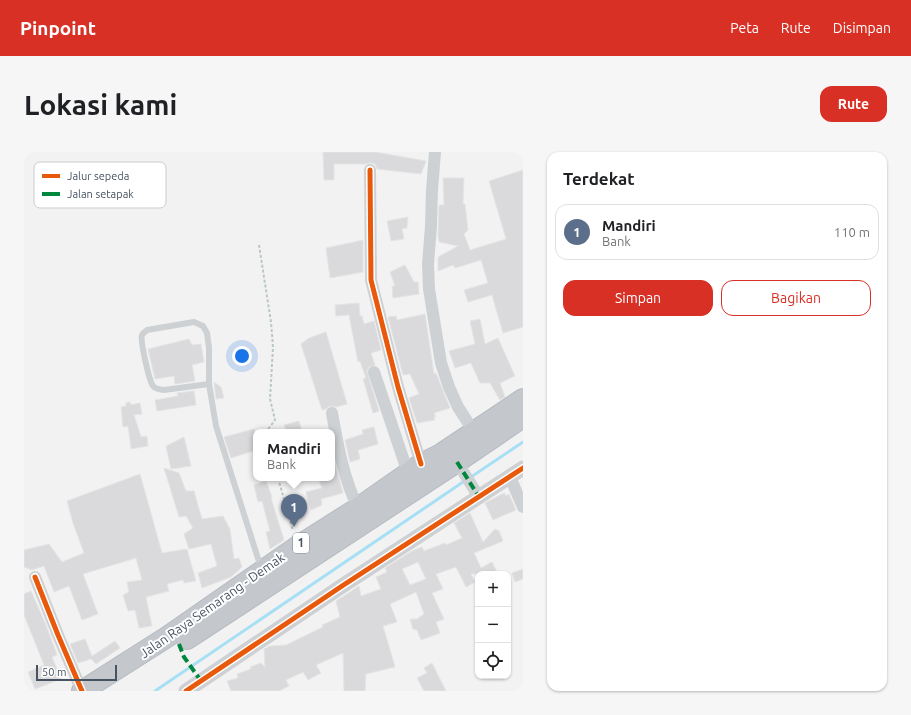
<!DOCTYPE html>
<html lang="id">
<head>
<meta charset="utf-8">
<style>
	:root { --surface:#fff; --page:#f6f6f6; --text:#202124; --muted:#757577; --line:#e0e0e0; --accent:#d93025 }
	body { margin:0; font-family:Ubuntu,sans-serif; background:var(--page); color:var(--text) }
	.controls { position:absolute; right:12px; bottom:12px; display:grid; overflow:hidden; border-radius:8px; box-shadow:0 1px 3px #0004 }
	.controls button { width:36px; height:36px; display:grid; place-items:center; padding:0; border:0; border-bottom:1px solid var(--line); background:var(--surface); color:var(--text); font:20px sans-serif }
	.scale { position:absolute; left:12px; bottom:10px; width:81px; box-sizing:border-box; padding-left:4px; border:2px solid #475361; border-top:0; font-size:11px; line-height:14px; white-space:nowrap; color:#475361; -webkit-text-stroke:3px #fff; paint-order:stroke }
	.you { position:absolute; left:218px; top:204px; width:14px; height:14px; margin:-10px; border:3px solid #fff; border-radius:50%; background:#1a73e8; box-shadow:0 0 0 6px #1a73e833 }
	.badge { display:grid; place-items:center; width:26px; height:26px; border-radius:50%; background:var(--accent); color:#fff; font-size:13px; font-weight:700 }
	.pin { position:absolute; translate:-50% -33px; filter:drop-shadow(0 1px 2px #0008) }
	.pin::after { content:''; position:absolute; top:21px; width:14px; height:12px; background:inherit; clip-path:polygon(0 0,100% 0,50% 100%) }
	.popup { position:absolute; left:229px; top:277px; width:82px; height:52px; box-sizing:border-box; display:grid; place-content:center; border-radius:8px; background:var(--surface); filter:drop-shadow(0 1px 3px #0005); font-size:13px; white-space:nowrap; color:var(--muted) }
	.popup b { font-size:15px; color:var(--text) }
	.popup::after { content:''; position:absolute; left:50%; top:100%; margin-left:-8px; border:8px solid transparent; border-top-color:var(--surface) }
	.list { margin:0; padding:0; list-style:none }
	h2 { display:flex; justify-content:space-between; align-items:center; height:52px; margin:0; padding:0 16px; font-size:17px }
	h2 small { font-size:13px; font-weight:400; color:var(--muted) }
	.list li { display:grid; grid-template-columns:26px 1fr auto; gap:12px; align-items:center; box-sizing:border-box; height:56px; margin:0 8px 8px; padding:0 8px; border:1px solid var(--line); border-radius:12px }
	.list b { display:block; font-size:15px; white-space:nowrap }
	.list p { margin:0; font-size:13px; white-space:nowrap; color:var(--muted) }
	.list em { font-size:13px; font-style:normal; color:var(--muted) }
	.actions { display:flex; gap:8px; padding:12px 16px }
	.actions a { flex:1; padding:9px 0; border:1px solid var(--accent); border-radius:12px; text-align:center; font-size:14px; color:var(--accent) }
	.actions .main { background:var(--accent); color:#fff }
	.icon { flex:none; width:22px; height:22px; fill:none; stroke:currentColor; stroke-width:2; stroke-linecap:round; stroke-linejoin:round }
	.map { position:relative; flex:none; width:499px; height:539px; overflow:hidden; border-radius:12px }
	header { display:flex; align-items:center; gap:24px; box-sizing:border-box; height:56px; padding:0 20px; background:var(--accent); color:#fff }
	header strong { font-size:19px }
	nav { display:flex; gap:22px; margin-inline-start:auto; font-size:14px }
	.intro { display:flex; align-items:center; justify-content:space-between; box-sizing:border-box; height:96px; padding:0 24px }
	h1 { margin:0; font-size:28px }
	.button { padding:10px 18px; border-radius:12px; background:var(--accent); color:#fff; font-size:14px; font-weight:700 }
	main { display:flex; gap:24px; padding:0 24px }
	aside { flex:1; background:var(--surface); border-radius:12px; box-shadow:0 1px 3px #0004 }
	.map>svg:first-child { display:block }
</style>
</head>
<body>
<header>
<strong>Pinpoint</strong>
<nav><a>Peta</a><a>Rute</a><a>Disimpan</a></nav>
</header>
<div class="intro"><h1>Lokasi kami</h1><a class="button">Rute</a></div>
<main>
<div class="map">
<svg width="499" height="539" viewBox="0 0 499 539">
	<rect width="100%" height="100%" fill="#f3f2f2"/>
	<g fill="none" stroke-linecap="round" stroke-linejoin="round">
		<path stroke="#a7dff4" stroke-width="3" d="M 447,325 L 499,290
			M 131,539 L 442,328"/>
	</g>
	<path fill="#dadadc" stroke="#e4e4e5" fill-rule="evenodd" d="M 299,0 L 351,0 L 402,9 L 397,22 L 353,17 L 351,12 L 346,11 L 342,12 L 310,12 L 310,28 L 300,28 Z
		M 499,18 L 499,175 L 479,181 L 468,143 L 444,150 L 440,138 L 464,131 L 457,108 L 431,116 L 429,113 L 414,119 L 414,105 L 434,94 L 415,90 L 414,84 L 415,53 L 420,53 L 419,26 L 440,26 L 439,52 L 441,52 L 444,78 L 440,82 L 446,98 L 482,87 L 465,29 Z
		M 384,65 L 383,76 L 378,77 L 380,87 L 367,89 L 363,69 Z
		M 339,88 L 339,120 L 306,126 L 302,96 Z
		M 381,113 L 390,130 L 394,130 L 395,142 L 369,146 L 368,134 L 371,134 L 366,120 Z
		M 335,151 L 336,164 L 338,164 L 340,172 L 350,169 L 357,198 L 347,201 L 351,213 L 345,215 L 343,219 L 355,259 L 349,261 L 339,227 L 342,226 L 336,209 L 334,210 L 325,163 L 312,164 L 311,153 Z
		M 401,162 L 410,222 L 412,221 L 426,256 L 410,261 L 412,265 L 410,265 L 411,268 L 393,271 L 385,246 L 395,242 L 386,222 L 379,223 L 364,165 L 372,164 L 373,168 Z
		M 456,167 L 461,192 L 474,186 L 491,224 L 476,231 L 481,245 L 476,248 L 466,231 L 456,231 L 447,211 L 431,216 L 425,199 L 451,192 L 446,169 Z
		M 302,180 L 323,252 L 312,255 L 306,254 L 302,257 L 298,258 L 277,192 L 285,186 Z
		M 165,187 L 168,193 L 177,192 L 180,210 L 168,213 L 171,229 L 151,232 L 150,224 L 131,227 L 124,197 Z
		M 190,230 L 197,235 L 200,246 L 192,247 Z
		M 170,239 L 172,253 L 133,259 L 131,248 L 154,244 L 153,241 Z
		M 106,250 L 107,253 L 116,251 L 118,262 L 110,263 L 117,285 L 123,284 L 124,294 L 107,297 L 104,274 L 99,275 L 97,255 L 102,254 L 102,251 Z
		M 275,269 L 278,280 L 263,280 L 260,273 Z
		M 350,275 L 354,292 L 334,298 L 336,307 L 326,310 L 321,288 L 339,282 L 338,278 Z
		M 230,277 L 232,283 L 232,298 L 207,306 L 200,285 Z
		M 160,285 L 167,314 L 147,317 L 142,294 Z
		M 308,301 L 319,341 L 297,347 L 298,353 L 287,358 L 282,340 L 298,336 L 294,326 L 308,326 Z
		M 140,316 L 155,321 L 162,339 L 170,339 L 178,367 L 199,364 L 206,377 L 210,407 L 215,406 L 218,415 L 207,425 L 178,436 L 174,421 L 193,414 L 187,392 L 165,397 L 160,382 L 169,376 L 162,364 L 155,365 Z
		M 116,322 L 138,401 L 163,397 L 172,429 L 160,431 L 159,428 L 143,432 L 145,439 L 122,445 L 128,474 L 115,476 L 111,458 L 104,459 L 99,443 L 105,440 L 103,430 L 118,428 L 112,406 L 59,422 L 74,462 L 58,468 L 45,434 L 30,440 L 20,414 L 8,418 L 0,415 L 0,398 L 25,392 L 38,410 L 60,401 L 49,371 L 43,349 Z
		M 242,329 L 248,345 L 247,346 L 260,388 L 246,397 L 242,380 L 246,379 L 238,349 L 234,350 L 230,333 Z
		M 480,341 L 482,344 L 485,342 L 492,358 L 469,368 L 461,351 Z
		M 446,361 L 459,390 L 471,377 L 475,379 L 479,389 L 450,401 L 457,416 L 468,410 L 474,422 L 447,422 L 451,430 L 442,435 L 432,415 L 412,422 L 419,437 L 408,441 L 420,467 L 412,470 L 416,481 L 397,488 L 393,478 L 389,477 L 386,467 L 393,467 L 400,462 L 392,440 L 366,452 L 373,470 L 359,474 L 371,515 L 342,522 L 341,539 L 320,539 L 319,501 L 292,513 L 297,521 L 284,528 L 279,520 L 262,528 L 265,534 L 255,539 L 207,539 L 203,529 L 214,526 L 213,522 L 227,517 L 226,515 L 237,511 L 241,515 L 240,497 L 246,494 L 262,493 L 299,475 L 298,473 L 316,465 L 312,449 L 323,442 L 335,434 L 337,444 L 357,437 L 352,425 L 363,420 L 361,416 L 388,399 L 398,395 L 400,399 L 421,391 L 422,393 L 438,386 L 430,371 ZM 394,410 L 402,427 L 386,433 L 378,417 Z
		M 499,417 L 499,427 L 491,430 L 488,421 Z
		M 7,439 L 22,473 L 33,503 L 28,505 L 37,527 L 11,537 L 4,520 L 20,513 L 0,463 L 0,442 Z
		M 61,487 L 68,504 L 91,489 L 96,496 L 72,512 L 67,507 L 54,511 L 46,492 Z
		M 408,511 L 422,539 L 400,539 L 393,526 L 403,521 L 400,516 Z"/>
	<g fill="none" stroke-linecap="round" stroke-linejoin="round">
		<defs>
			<path id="trunk" d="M 163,487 L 433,310 L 499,265
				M 58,539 L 143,485 L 274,394 L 334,356 L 397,312 L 417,302 L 499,247"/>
		</defs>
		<use href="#trunk" stroke="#b6bbc2" stroke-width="22"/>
		<path stroke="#bac8c4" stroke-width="2" stroke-dasharray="3 2" stroke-linecap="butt" d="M 235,93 L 247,170 L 249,195 L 246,247 L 251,268 L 242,280
			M 254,326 L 269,379"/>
		<path stroke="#ced1d3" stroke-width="6" d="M 185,232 L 140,238 C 136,237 132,238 129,234 C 125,228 116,189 118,183 C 119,181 121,180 123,178 L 170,170 L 179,174 L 183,181 L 185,196 L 185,232 L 192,274 L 237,416"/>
		<path stroke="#ced1d3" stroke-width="12" d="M 411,0 L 408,38 L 407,74 L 404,112 L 405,137 L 417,211 L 425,235 L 434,255 L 450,280
			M 346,18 L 347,128 L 374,235 L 397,312
			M 350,220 L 384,321
			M 308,261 C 314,294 319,325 334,356
			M 433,310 L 455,345
			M 486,325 L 499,355
			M 11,425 L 34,483 L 58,539"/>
		<path stroke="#ced1d3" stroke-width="15" d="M 162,539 L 318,434 L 499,316"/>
		<use href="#trunk" stroke="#c4c8cd" stroke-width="20"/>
		<path stroke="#00873e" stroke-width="4" stroke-dasharray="8 4" stroke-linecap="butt" d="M 433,310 L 455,345
			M 155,492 L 160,505 L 177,529"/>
		<defs>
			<path id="cycleway" d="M 346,18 L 347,128 L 374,235 L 397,312
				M 11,425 L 34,483 L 58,539
				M 162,539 L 318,434 L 499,316"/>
		</defs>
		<use href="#cycleway" stroke="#fff" stroke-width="8"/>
		<use href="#cycleway" stroke="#e8590c" stroke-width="5"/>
	</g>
	<g text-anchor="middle" stroke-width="4" stroke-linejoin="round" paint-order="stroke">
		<rect fill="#fff" stroke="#7e8790" stroke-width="1" x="269" y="381" width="16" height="20" rx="3"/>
		<g font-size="12" font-weight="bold" fill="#475361">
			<text x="277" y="395">1</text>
		</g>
		<g font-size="13" fill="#475361" stroke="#fff">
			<text transform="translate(188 453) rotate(-35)" y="5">Jalan Raya Semarang - Demak</text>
		</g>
	</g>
	<rect x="10" y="10" width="132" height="46" rx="6" fill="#fff" stroke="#c8cbd0" stroke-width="1"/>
	<rect x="18" y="22" width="18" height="4" fill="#e8590c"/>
	<rect x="18" y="40" width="18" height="4" fill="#00873e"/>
	<g font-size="11" fill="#475361">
		<text x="43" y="28">Jalur sepeda</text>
		<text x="43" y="46">Jalan setapak</text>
	</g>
</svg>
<div class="controls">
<button>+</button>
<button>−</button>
<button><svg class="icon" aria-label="locate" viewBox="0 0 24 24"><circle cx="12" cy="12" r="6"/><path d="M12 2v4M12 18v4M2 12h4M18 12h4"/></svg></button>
</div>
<div class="scale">50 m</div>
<div class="you"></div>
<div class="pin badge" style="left:270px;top:375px;background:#5c6f8a">1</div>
<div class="popup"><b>Mandiri</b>Bank</div>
</div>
<aside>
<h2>Terdekat<small></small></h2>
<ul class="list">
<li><span class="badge" style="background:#5c6f8a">1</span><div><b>Mandiri</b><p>Bank</p></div><em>110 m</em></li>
</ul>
<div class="actions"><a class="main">Simpan</a><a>Bagikan</a></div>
</aside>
</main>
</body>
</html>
